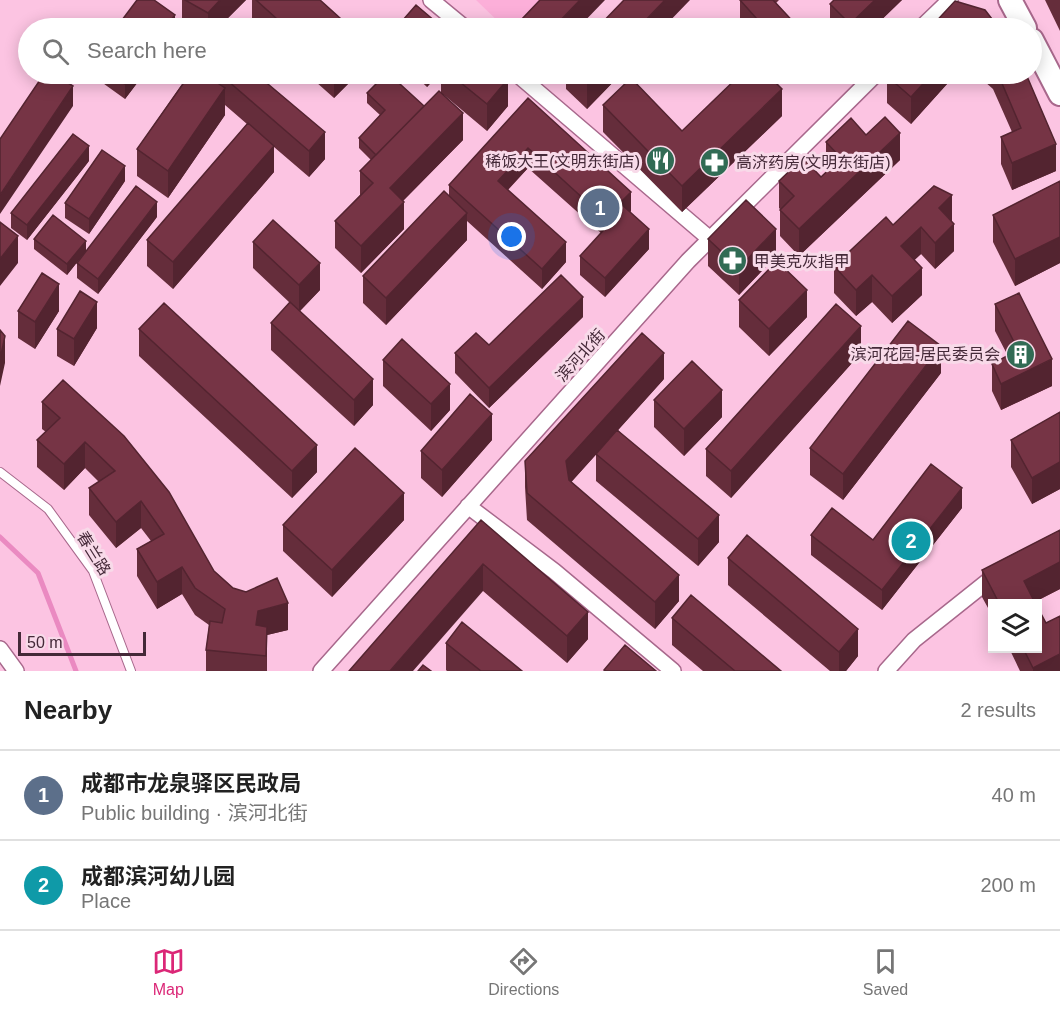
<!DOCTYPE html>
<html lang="en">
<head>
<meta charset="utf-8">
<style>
	:root { --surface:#fff; --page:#f6f6f6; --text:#222; --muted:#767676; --line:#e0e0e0; --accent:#db2777 }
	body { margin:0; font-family:Helvetica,"Noto Sans SC",sans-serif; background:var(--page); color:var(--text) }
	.controls { position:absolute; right:18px; bottom:18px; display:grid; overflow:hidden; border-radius:0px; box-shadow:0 3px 15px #0003 }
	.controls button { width:54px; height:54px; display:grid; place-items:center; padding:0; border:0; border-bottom:2px solid var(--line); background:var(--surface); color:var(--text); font:30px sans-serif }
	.scale { position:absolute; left:18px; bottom:15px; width:128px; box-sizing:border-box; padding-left:6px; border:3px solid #442938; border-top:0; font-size:16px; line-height:21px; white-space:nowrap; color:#442938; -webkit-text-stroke:4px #f8dae9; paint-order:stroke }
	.you { position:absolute; left:512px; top:237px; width:21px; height:21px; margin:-15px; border:4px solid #fff; border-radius:50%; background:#1a73e8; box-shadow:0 0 0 9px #1a73e833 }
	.badge { display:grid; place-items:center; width:39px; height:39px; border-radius:50%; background:var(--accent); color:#fff; font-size:20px; font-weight:700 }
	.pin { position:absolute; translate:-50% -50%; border:3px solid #fff; box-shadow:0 2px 6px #0006 }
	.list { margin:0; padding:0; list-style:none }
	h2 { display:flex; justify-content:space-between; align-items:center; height:78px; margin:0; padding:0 24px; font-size:26px }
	h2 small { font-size:20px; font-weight:400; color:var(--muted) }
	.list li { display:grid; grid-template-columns:39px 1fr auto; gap:18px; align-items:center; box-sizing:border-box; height:90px; padding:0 24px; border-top:2px solid var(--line) }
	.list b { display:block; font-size:22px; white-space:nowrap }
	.list p { margin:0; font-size:20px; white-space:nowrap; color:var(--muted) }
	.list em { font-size:20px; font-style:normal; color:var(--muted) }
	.icon { flex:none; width:33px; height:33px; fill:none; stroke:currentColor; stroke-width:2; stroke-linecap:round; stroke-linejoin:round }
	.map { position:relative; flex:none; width:1060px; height:671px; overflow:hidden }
	.search { position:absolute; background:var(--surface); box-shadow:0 3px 15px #0003; left:18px; right:18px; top:18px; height:66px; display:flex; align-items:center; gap:15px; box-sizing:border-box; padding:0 21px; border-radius:33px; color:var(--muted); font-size:22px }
	.sheet { height:258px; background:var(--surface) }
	nav { display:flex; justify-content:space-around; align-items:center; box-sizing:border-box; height:84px; border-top:2px solid var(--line); background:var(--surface); font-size:16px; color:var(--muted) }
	nav a { display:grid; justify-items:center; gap:3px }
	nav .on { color:var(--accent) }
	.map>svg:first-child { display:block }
</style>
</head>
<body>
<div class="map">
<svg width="1060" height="671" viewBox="0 0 1060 671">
	<rect width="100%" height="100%" fill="#fcc4e2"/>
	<path fill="#fcafd9" d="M 476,0 L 547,0 L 520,28 L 505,28 Z"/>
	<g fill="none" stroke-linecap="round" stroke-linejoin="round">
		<path stroke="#ea8ac1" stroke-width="5" d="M 0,537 L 38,573 L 76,671"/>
		<defs>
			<path id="lane" d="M 0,472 L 48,509 L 93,571 L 131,671"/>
			<path id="street" d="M 431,0 L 465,28
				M 921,28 L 950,0
				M 517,74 L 710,239
				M 468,506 L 554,571 L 673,671
				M 0,649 L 16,671
				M 321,671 L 688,261 L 876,74
				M 886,671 L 914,640 L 998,573"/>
			<path id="secondary" d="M 1010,0 L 1025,28
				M 1032,40 L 1060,94"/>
		</defs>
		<use href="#lane" stroke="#a8688c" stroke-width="10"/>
		<use href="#street" stroke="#a8688c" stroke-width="18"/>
		<use href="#secondary" stroke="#a8688c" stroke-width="26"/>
		<use href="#lane" stroke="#fff" stroke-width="8"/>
		<use href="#street" stroke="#fff" stroke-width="15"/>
		<use href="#secondary" stroke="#fff" stroke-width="22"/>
	</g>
	<path fill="#652d3b" d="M 182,0 L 246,0 L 218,28 L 188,28 L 182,25 Z
		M 252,0 L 320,0 L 351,28 L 258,28 L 252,23 Z
		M 740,0 L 779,0 L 776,3 L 799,28 L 741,28 L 740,27 Z
		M 902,0 L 873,28 L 830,28 L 830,4 Z
		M 1045,0 L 1060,0 L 1060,31 Z
		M 522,19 L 578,28 L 522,28 Z
		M 93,74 L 144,74 L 125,99 L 93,76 Z
		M 189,74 L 256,74 L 325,159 L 309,177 L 274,147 L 274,172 L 173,289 L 147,266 L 147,240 L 247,124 L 225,105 L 225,115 L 168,198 L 137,176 L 137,149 Z
		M 307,74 L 358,74 L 334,98 Z
		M 413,74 L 439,74 L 427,87 Z
		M 441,74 L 501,74 L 508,106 L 487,131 L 444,95 L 463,140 L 403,201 L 404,229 L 361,273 L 335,248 L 335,221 L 360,195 L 360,171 L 371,160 L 359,148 L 359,138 L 380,115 L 367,103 L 367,93 L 424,106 L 441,93 Z
		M 566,74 L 621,74 L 587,109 L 566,89 Z
		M 782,74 L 803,74 L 792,84 Z
		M 956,74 L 911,124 L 887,103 L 887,76 Z
		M 976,74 L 1026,74 L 1056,171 L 1012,190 L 1001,164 L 1001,137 L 1012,132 L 993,89 Z
		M 528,98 L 631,211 L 630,212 L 649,249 L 605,297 L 580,275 L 580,256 L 601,233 L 528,168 L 508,190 L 566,262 L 542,289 L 467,221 L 467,240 L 386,325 L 363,303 L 363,276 L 449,196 L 449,185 Z
		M 603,105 L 682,131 L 782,116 L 682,212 L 603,132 Z
		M 866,135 L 900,160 L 799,256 L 780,236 L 780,209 L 779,208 L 779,181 L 821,177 L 827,171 L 826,169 L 826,142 Z
		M 89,161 L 27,240 L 11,228 L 11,213 Z
		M 125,181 L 89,234 L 65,218 L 65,203 Z
		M 1060,181 L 1060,263 L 1015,286 L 993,242 L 993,215 Z
		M 157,217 L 98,294 L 77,278 L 77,263 Z
		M 952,221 L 954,251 L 935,269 L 921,254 L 914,260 L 922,295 L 892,323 L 872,302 L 856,316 L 834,293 L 834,266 L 893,225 Z
		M 34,239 L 86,251 L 67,275 L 34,249 Z
		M 708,239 L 776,256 L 739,295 L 708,266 Z
		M 253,242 L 320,290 L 300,311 L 373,405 L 354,426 L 271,350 L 271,323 L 290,303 L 253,268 Z
		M 739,300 L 807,317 L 769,356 L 739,327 Z
		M 995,304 L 1052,386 L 1001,410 L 992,391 L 992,364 L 1008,356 L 995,331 Z
		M 18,311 L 59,311 L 35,349 L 18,338 Z
		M 583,317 L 489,408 L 455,373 L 455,353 L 489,345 Z
		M 97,328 L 74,366 L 57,356 L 57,329 Z
		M 139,329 L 317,472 L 292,498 L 139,356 Z
		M 861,353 L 731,498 L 706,476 L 706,449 Z
		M 383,360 L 450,410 L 431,431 L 383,386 Z
		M 941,373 L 843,500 L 810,475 L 810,448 Z
		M 664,379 L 618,430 L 719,542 L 698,566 L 596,481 L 596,454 L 601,449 L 571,482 L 679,601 L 655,629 L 527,520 L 525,487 L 525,461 Z
		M 63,380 L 214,571 L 233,588 L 288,630 L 267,635 L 267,671 L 206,671 L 206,650 L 209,625 L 195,615 L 182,594 L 157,609 L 137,576 L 137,549 L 151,541 L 141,528 L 116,548 L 89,515 L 89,488 L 99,482 L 85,468 L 64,490 L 37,467 L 37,440 L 46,432 L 42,429 L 42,402 Z
		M 654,400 L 722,417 L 684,456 L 654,427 Z
		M 1060,412 L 1060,489 L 1032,504 L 1011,467 L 1011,440 Z
		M 492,440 L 442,497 L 421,478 L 421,451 Z
		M 962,508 L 882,610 L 811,555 L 811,535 L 873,540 Z
		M 404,520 L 332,597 L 283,551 L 283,525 Z
		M 481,520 L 588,639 L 567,663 L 483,591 Z
		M 1060,530 L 1060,589 L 1035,602 L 1035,603 L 993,603 L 993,617 L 982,597 L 982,570 Z
		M 728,558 L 858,656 L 846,671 L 830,671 L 728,585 Z
		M 672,618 L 781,671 L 703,671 L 672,645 Z
		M 1046,623 L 1060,671 L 1020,671 L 1009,648 L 1038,648 Z
		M 446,643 L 522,671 L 447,671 L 446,670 Z"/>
	<path fill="#532430" d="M 220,0 L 246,0 L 218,28 L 208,28 L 208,13 Z
		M 580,0 L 605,0 L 578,28 L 553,28 Z
		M 665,0 L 690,0 L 663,28 L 638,28 Z
		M 875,0 L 902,0 L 873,28 L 850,28 L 850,24 Z
		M 175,15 L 175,28 L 165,28 Z
		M 133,74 L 144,74 L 125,99 L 125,84 Z
		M 334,74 L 358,74 L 334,98 Z
		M 427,74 L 439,74 L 427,87 Z
		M 595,74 L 621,74 L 587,109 L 587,82 Z
		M 792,74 L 803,74 L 792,84 Z
		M 932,74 L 956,74 L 911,124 L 911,97 Z
		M 508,79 L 508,106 L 487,131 L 487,104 Z
		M 73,86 L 73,106 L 0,214 L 0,195 Z
		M 225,88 L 225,115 L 168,198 L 168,171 Z
		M 782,89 L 782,116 L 682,212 L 682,186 Z
		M 463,113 L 463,140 L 390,214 L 390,188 Z
		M 325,132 L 325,159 L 309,177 L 309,151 Z
		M 900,133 L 900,160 L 799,256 L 799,229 Z
		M 1056,144 L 1056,171 L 1012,190 L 1012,163 Z
		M 89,146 L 89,161 L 27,240 L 27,225 Z
		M 274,146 L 274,172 L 173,289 L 173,262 Z
		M 528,148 L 528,168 L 498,200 L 498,181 Z
		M 125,166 L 125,181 L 89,234 L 89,219 Z
		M 631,192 L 631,211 L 620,223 L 620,203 Z
		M 952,195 L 952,222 L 939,208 Z
		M 157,202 L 157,217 L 98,294 L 98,279 Z
		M 404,202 L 404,229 L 361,273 L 361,246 Z
		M 467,213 L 467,240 L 386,325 L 386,298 Z
		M 954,224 L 954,251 L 935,269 L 935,243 Z
		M 921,227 L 921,254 L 901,273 L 901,246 Z
		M 649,229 L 649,249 L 605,297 L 605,278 Z
		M 776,229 L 776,256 L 739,295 L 739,268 Z
		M 18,236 L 18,263 L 0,286 L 0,259 Z
		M 1060,237 L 1060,263 L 1015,286 L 1015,259 Z
		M 86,241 L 86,251 L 67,275 L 67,264 Z
		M 566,242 L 566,262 L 542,289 L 542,269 Z
		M 320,263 L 320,290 L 299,312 L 299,285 Z
		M 922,268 L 922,295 L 892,323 L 892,296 Z
		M 872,275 L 872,302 L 856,316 L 856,290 Z
		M 59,284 L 59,311 L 35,349 L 35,322 Z
		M 807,290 L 807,317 L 769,356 L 769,329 Z
		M 583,297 L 583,317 L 489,408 L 489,388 Z
		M 97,302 L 97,328 L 74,366 L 74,339 Z
		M 861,326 L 861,353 L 731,498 L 731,471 Z
		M 5,336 L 5,363 L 0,386 L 0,359 Z
		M 941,346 L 941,373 L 843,500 L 843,474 Z
		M 664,353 L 664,379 L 566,488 L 566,461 Z
		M 1052,359 L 1052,386 L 1001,410 L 1001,384 Z
		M 373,379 L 373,405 L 354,426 L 354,400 Z
		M 450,384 L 450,410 L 431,431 L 431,404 Z
		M 722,390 L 722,417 L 684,456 L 684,429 Z
		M 492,414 L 492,440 L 442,497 L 442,470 Z
		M 85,442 L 85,468 L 64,490 L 64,464 Z
		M 317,445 L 317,472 L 292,498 L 292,471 Z
		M 1060,462 L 1060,489 L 1032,504 L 1032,478 Z
		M 962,488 L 962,508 L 882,610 L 882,590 Z
		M 404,493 L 404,520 L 332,597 L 332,570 Z
		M 141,501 L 141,528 L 116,548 L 116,522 Z
		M 719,515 L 719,542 L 698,566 L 698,539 Z
		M 1060,562 L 1060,589 L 1032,603 L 1024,581 Z
		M 483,564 L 483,591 L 413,671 L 390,671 Z
		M 182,567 L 182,594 L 157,609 L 157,582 Z
		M 679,575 L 679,601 L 655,629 L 655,602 Z
		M 288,603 L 288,630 L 267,635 L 266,671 L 266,656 L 256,625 L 258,611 Z
		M 588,612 L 588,639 L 567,663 L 567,636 Z
		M 858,629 L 858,656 L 846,671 L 839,671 L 839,652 Z
		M 1060,654 L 1060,671 L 1033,671 L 1033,668 Z"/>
	<path fill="#763445" stroke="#532430" stroke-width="1.5" d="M 137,0 L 154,0 L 175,15 L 165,28 L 116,28 Z
		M 185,0 L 220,0 L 208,13 Z
		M 256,0 L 320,0 L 351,28 L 287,28 Z
		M 540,0 L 580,0 L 553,28 L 533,28 L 522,19 Z
		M 624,0 L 665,0 L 638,28 L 597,28 Z
		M 740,0 L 773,0 L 799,28 L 765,28 Z
		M 834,0 L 875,0 L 850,24 L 830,4 Z
		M 955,1 L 985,10 L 999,28 L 930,28 Z
		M 416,5 L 443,28 L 396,28 Z
		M 44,74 L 54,74 L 73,86 L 0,195 L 0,139 Z
		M 110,74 L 133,74 L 125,84 Z
		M 190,74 L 204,74 L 225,88 L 168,171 L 137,149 Z
		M 220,74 L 256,74 L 325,132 L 309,151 Z
		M 386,74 L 389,74 L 424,106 L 376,155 L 359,138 L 385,110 L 367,93 Z
		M 450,74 L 501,74 L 508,79 L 487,104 Z
		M 578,74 L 595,74 L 587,82 Z
		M 741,74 L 767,74 L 782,89 L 682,186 L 603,105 L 631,78 L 682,131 Z
		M 889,74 L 932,74 L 911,97 L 887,76 Z
		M 998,74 L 1026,74 L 1056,144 L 1012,163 L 1001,137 L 1021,128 Z
		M 439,91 L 463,113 L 390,188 L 404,202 L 361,246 L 335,221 L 373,183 L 360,171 Z
		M 528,98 L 631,192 L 620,203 L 649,229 L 605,278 L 580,256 L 610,223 L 528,148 L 498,181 L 566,242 L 542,269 L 449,185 Z
		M 885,117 L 900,133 L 799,229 L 780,210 L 794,196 L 779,181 L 803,158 L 821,177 L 841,158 L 826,142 L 851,118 L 866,135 Z
		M 248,123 L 274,146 L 173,262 L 147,240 Z
		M 73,134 L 89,146 L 27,225 L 11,213 Z
		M 102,150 L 125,166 L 89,219 L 65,203 Z
		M 1060,181 L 1060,237 L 1015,259 L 993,215 Z
		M 136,186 L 157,202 L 98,279 L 77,263 Z
		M 934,186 L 952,195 L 939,208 L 954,224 L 935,243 L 921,227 L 901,246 L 922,268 L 892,296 L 872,275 L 856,290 L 834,266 L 886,217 L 893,225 Z
		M 444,191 L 467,213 L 386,298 L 363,276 Z
		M 746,200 L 776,229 L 739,268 L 708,239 Z
		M 53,215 L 86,241 L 67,264 L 34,239 Z
		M 273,220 L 320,263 L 299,285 L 253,242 Z
		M 0,222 L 18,236 L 0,259 Z
		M 777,261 L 807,290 L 769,329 L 739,300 Z
		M 42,273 L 59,284 L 35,322 L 18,311 Z
		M 561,275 L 583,297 L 489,388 L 455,353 L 476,333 L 489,345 Z
		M 80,291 L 97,302 L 74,339 L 57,329 Z
		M 1019,293 L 1052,359 L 1001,384 L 992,364 L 1018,350 L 995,304 Z
		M 290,302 L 373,379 L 354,400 L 271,323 Z
		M 164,303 L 317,445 L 292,471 L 139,329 Z
		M 836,304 L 861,326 L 731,471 L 706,449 Z
		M 908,321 L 941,346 L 843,474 L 810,448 Z
		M 0,330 L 5,336 L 0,359 Z
		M 642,333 L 664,353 L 566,461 L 569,480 L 679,575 L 655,602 L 527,493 L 525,461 Z
		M 402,339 L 450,384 L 431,404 L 383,360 Z
		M 692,361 L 722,390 L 684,429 L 654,400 Z
		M 63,380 L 124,436 L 169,492 L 214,571 L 233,588 L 246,592 L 277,578 L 288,603 L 258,611 L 256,625 L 267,627 L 266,656 L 206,650 L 210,621 L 222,623 L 225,609 L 195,588 L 182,567 L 157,582 L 137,549 L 164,534 L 141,501 L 116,522 L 89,488 L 115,471 L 85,442 L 64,464 L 37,440 L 60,418 L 42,402 Z
		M 470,394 L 492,414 L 442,470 L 421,451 Z
		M 1060,412 L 1060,462 L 1032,478 L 1011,440 Z
		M 617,430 L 719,515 L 698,539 L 596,454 Z
		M 355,448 L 404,493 L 332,570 L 283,525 Z
		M 931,464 L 962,488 L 882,590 L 811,535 L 832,508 L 873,540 Z
		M 481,520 L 588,612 L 567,636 L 483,564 L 390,671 L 349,671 Z
		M 1060,530 L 1060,562 L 1024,581 L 1035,603 L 999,603 L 982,570 Z
		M 747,535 L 858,629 L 839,652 L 728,558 Z
		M 691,595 L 781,671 L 735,671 L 672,618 Z
		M 1038,608 L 1046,623 L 1060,616 L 1060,654 L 1033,668 L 1023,648 L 1038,648 Z
		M 462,622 L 522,671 L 481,671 L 446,643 Z
		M 625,645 L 656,671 L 606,671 L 604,670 Z
		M 423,665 L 431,671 L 418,671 Z"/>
	<defs>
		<symbol id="restaurant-disc" viewBox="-11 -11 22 22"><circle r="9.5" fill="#316b54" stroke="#f8dae9"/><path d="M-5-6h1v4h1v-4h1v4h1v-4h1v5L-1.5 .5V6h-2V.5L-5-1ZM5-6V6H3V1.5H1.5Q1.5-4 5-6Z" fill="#fff"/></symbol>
		<symbol id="pharmacy-disc" viewBox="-11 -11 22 22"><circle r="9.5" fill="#316b54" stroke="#f8dae9"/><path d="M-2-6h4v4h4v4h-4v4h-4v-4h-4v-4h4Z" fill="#fff"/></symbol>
		<symbol id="building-disc" viewBox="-11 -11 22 22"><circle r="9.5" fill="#316b54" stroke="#f8dae9"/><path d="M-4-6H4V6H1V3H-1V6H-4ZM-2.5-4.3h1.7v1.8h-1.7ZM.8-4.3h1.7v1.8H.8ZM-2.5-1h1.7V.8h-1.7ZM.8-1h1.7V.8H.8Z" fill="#fff"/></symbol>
	</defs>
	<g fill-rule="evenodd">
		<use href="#restaurant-disc" x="644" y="144" width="33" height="33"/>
		<use href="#pharmacy-disc" x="698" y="146" width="33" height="33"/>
		<use href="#pharmacy-disc" x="716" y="244" width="33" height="33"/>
		<use href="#building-disc" x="1004" y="338" width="33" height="33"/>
	</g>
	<g text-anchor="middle" stroke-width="6" stroke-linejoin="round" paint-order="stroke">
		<g font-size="16" fill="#442938" stroke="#f8dae9" text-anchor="end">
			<text x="640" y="167">稀饭大王(文明东街店)</text>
			<text x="736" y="168" text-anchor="start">高济药房(文明东街店)</text>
			<text x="754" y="267" text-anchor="start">甲美克灰指甲</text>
			<text x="1000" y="360">滨河花园-居民委员会</text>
		</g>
		<g font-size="16" fill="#442938" stroke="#f8dae9">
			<text transform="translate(580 355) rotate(-48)" y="6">滨河北街</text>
			<text transform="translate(94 553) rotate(58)" y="6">春兰路</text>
		</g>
	</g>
</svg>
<div class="controls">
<button><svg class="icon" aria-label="layers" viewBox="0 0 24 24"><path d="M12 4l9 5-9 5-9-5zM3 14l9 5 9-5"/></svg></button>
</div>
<div class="scale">50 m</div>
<div class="you"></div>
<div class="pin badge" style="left:600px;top:208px;background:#5c6f8a">1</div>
<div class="pin badge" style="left:911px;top:541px;background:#0f9aa8">2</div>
<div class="search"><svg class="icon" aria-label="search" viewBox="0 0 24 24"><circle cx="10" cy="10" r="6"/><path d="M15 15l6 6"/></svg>Search here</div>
</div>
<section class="sheet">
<h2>Nearby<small>2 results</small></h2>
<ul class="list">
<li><span class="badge" style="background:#5c6f8a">1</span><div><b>成都市龙泉驿区民政局</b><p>Public building · 滨河北街</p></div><em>40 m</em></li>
<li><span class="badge" style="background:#0f9aa8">2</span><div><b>成都滨河幼儿园</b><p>Place</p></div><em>200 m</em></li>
</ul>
</section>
<nav>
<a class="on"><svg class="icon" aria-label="map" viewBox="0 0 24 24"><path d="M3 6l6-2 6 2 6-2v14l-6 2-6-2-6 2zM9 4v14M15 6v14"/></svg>Map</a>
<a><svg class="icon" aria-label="directions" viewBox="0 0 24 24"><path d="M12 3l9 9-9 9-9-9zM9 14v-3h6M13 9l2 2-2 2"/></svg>Directions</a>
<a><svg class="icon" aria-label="saved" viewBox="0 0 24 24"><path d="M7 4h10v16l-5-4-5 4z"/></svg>Saved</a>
</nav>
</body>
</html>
